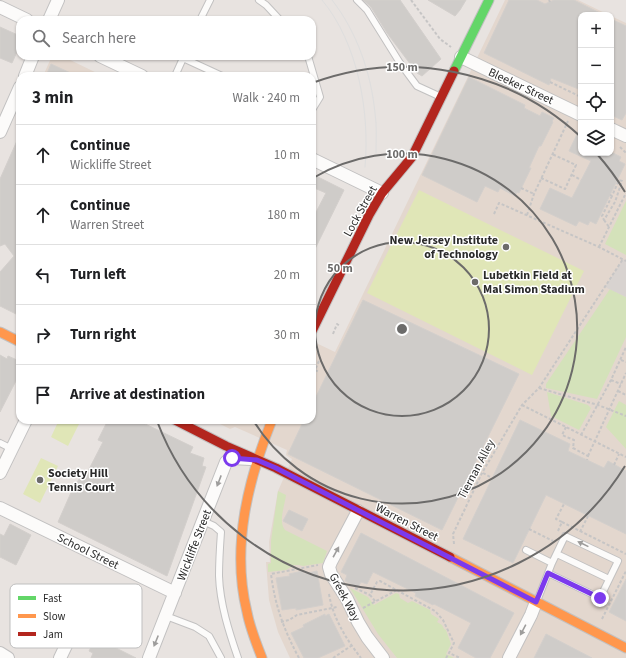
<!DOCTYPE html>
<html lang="en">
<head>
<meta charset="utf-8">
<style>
	:root { --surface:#fff; --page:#f6f6f6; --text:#202124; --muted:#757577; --line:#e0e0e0 }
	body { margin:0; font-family:"Source Sans 3",sans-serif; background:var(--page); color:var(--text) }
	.controls { position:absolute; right:12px; top:12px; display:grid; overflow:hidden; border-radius:8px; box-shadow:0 1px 3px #0004 }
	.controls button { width:36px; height:36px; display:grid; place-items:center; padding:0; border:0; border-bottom:1px solid var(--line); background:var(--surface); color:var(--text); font:20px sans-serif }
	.stop { position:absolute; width:12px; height:12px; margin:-9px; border:3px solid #7c3aed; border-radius:50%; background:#fff }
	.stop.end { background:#7c3aed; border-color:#fff; box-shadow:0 1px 4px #0008 }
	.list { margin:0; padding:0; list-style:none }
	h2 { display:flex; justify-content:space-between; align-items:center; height:52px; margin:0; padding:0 16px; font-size:17px }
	h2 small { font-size:13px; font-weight:400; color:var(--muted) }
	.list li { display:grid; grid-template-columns:26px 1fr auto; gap:12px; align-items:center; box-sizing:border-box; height:60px; padding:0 16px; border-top:1px solid var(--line) }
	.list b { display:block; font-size:15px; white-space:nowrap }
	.list p { margin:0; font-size:13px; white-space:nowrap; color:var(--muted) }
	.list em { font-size:13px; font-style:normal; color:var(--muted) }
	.icon { flex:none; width:22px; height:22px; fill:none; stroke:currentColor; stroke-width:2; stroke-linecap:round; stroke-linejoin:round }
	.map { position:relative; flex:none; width:626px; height:658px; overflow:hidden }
	.search { position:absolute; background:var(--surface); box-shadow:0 1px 3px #0004; left:16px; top:16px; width:300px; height:44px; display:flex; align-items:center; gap:10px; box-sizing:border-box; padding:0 14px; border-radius:12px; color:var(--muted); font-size:15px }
	.panel { position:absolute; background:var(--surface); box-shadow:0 1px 3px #0004; left:16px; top:72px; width:300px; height:352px; border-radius:12px }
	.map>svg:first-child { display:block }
</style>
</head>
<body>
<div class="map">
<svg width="626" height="658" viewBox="0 0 626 658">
	<rect width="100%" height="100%" fill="#e8e3e0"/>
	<path fill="#e3d7ce" d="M 505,0 L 578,0 L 609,15 L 581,15 L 581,153 L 611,153 L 611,16 L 626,23 L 626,658 L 290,658 L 278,632 L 269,600 L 266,562 L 270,562 L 269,542 L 278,491 L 292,459 L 286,455 L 287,450 L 235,427 L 230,429 L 212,420 L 312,420 L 312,341 L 335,352 Z
		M 52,56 L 62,56 L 103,76 L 43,76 Z"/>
	<path fill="#d4e2ba" d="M 626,201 L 626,255 L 605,244 Z
		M 610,289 L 626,297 L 626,337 L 597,399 L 546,388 L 546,384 Z
		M 547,392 L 588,405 L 591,408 L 579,430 L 551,416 Z
		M 619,401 L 626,405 L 626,449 L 606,427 Z
		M 278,491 L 286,495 C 285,505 278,521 285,530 L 327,551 L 323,563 L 303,566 L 299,565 L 294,565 L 286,570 L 268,572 L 268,564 L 271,563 L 271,541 Z
		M 350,588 L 368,597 L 374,605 L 396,593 L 399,594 L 400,598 L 408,603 L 412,601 L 430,610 L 431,614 L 439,619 L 437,622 L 442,625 L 444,629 L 446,630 L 451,644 L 446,654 L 454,658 L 397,658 L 378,634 Z"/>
	<path fill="#e0e6b7" d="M 419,190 L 584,271 L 532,375 L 367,293 Z
		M 59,420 L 81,420 L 68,446 L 51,437 Z
		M 41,458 L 58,466 L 40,503 L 23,494 Z"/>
	<path fill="#d8d3d0" d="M 623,259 L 626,261 L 626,297 L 605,287 Z"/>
	<path fill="#cfccc9" stroke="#d3cfcc" d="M 363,0 L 400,0 L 441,59 L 422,76 L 417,73 L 387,33 L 371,7 Z
		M 428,0 L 466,0 L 460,10 L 455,16 Z
		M 509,0 L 537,0 L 545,4 L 554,0 L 574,0 L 604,15 L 581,15 L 581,90 L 551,78 L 549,85 L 484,53 Z
		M 611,19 L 626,26 L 626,113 L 622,120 L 611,115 Z
		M 0,27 L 20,36 L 20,45 L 12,63 L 0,58 Z
		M 51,64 L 77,76 L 46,76 Z
		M 469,77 L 525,105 L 524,108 L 540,116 L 542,112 L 554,118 L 552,121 L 553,122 L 541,146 L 539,146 L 529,168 L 531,168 L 519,193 L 517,192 L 515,196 L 500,188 L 498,192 L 485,186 L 477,202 L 422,175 Z
		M 581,126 L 581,153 L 613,153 L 621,157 L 619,161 L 625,164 L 596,224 L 590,221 L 588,225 L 579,221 L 576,226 L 540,209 L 550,188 L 572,198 L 591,161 L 569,151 Z
		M 20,134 L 20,316 L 0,306 L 0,272 L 14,256 L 5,244 L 0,246 L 0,179 Z
		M 312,174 L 344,190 L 312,255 L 312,220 L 326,193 L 312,187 Z
		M 363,300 L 519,374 L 442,530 L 288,454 L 304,420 L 312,420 L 312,405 Z
		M 0,355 L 7,359 L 8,356 L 17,360 L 16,363 L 20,365 L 20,373 L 0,412 Z
		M 108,420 L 137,420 L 193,447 L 190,453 L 204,458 L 202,466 L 206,467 L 167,576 L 58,522 L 73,488 L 74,489 L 80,477 L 84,479 L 103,442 L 98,440 Z
		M 520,420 L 570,444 L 568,451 L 604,468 L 608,461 L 626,471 L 626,534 L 546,495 L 513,563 L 463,539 Z
		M 289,510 L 308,519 L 302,531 L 283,521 Z
		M 10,524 L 31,535 L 16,565 L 0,557 L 0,534 L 4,536 Z
		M 361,533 L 514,613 L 490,658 L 476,658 L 458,648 L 471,623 L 434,604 L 433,605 L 415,596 L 416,593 L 373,572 L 367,584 L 361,582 L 358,587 L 345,581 L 347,575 L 341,572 Z
		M 303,571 L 304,574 L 317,571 L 323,605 L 296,610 L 296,608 L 282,610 L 276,578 L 290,576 L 289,574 Z
		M 626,579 L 626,621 L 609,612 Z
		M 325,614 L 325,616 L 329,614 L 345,646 L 318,658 L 304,658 L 291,633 L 304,627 L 303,625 Z
		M 546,634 L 592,658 L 534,658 Z
		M 96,638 L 136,658 L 91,658 L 93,653 L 89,651 Z"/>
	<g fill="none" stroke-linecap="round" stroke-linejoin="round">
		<defs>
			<path id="lane" d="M 259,0 L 266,5 L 280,20
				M 357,0 L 367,10 L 400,63 L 417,86 L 441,97
				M 200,20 L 210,0
				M 308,56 L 320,97 L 312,110
				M 183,58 L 222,76
				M 175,76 L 184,56
				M 0,443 L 12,449
				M 203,521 L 214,526 L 221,532 C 220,546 219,561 219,576 C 220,604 229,632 238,658
				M 526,550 L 552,563
				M 557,554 L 609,579
				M 537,601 L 552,563 L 565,536 L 618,561 L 600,598 L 548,573
				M 166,616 L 195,627 L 209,636 L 221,658"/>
			<path id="street" d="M 0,7 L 27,20
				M 49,20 L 58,0
				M 100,56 L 142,76
				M 461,57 L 581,115
				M 25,76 L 33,56
				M 611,129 L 626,136
				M 0,132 L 20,87
				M 312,159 L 382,193
				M 0,473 L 26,420
				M 0,508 L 175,593
				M 358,511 L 331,562 L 329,567 L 331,574 L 347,599 L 358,622 L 367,637 L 383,658
				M 0,653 L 8,658
				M 60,658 L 71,635
				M 149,658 L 226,462 L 232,458 L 250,459
				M 509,658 L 531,615 L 536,602"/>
			<path id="fast" d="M 454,71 L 489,0"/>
			<path id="slow" d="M 0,332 L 20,342
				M 450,557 L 626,648
				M 262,658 C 256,643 250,628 247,612 C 231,547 248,480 272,420"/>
			<path id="jam" d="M 312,331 L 369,215 L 382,193 L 412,157 L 454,71
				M 175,420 L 226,446 L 276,468 L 450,557"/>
		</defs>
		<use href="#lane" stroke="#c2c1c1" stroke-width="8"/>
		<use href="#street" stroke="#c2c1c1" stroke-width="14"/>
		<use href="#fast" stroke="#c2c1c1" stroke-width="11"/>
		<use href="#slow" stroke="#c2c1c1" stroke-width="11"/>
		<use href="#jam" stroke="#c2c1c1" stroke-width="11"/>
		<path stroke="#c6c5c5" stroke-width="2" stroke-dasharray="3 2" stroke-linecap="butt" d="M 411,0 L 440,39 L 451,47
			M 549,0 L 550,2
			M 550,82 L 581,97
			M 620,147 L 626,153
			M 572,175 L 581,180
			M 541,178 L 565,189 L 576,165 L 552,154
			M 521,188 L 534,194
			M 610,195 L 612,196 L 619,180 L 622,181 L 615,202 L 604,220 L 602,216 L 612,196
			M 494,214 L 499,203 L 599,247 L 626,261
			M 527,215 L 534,194 L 568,121
			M 604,220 L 609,227
			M 599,247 L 626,193
			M 333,334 L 337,324 L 340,326
			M 621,360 L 626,362
			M 319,361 L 315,370 L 319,372
			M 611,380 L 621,384
			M 539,388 L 598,405 L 626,416
			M 618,391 L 626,395
			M 522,405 L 626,457
			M 566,427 L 562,435 L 574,440 L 573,448 L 588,456 L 587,460
			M 581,435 L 611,380 L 626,347
			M 588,456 L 626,373
			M 614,465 L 619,454
			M 483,473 L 492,478
			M 562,522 L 626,554
			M 529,529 L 553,541
			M 558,531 L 562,522 L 556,519 L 564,504
			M 580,532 L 588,516
			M 454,544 L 453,534 L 482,473 L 522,405 L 539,388 L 623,259
			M 355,588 L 370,595
			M 329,594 C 333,618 346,639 361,658
			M 375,601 L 370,595 L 377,582 L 380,581 L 435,611 L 443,620 L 454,643 L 449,653 L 460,658
			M 363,608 L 397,590
			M 602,619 L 626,571
			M 281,622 L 289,620 L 297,615 L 337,607
			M 299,658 C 284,630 275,606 271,574 L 318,565
			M 333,658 L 351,646
			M 446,658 L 449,653"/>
		<use href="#lane" stroke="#fcfbfa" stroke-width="6"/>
		<use href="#street" stroke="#fcfbfa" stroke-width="12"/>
		<use href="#fast" stroke="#63d668" stroke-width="9"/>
		<use href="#slow" stroke="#ff974d" stroke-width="9"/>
		<use href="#jam" stroke="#b3261e" stroke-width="9"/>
		<path stroke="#dedede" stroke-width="1" d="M 322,0 C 358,43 370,112 365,167
			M 332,0 C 357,32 371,73 375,113 C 377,126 376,140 376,153"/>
	</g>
	<defs><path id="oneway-solid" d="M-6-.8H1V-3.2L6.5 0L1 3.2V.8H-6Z"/></defs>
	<g fill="#9e9d9c">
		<use href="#oneway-solid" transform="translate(219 481) rotate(111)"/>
		<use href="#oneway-solid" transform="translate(583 544) rotate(-154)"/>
		<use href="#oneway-solid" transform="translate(336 552) rotate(-61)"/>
		<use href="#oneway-solid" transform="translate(523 630) rotate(118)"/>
		<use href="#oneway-solid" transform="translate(156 641) rotate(112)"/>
	</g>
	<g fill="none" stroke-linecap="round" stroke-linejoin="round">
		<path stroke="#7c3aed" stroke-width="5" d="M 232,458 L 257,460 L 276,468 L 536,602 L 548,573 L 600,598"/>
	</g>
	<g fill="none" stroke="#6c6b6a" stroke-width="2">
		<circle cx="402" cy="329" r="87"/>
		<path d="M313 178A175 175 0 1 1 253 420"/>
		<path d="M625 466A262 262 0 0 1 157 421M312 83A262 262 0 0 1 581 137M597 154A262 262 0 0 1 625 192"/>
	</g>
	<g fill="#6c6b6a" stroke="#fff" stroke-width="1.5">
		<circle cx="506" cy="247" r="4"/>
		<circle cx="475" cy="282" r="4"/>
		<circle cx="40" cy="480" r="4"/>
	</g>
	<g text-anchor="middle" stroke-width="3" stroke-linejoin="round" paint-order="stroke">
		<g font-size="12" fill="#2a2a2a" stroke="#fff">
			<text transform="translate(521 86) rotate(25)" y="4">Bleeker Street</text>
			<text transform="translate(360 211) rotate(-61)" y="4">Lock Street</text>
			<text transform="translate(476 469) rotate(-62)" y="4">Tiernan Alley</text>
			<text transform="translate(407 522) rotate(27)" y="4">Warren Street</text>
			<text transform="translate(194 545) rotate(-69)" y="4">Wickliffe Street</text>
			<text transform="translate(88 551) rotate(26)" y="4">School Street</text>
			<text transform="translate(345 597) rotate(62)" y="4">Greek Way</text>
		</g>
		<g font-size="12" font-weight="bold" fill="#2a2a2a" stroke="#fff" text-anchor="start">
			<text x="498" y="244" text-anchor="end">New Jersey Institute<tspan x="498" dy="14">of Technology</tspan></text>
			<text x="483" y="279">Lubetkin Field at<tspan x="483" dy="14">Mal Simon Stadium</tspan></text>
			<text x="48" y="477">Society Hill<tspan x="48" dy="14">Tennis Court</tspan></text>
		</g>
	</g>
	<rect x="10" y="584" width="132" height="64" rx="6" fill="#fff" stroke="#bfbfbf" stroke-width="1"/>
	<rect x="18" y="596" width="18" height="4" fill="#63d668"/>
	<rect x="18" y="614" width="18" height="4" fill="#ff974d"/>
	<rect x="18" y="632" width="18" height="4" fill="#b3261e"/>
	<g font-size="11" fill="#2a2a2a">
		<text x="43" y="602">Fast</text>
		<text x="43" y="620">Slow</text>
		<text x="43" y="638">Jam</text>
	</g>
	<circle cx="402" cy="329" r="6" fill="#6c6b6a" stroke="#fff" stroke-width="2"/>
	<g font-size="12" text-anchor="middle" font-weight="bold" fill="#6c6b6a" stroke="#fff" stroke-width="3" stroke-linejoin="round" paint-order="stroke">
		<text x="402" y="71">150 m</text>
		<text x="402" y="158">100 m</text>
		<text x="340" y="272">50 m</text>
	</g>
</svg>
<div class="controls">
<button>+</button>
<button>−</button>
<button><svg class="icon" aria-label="locate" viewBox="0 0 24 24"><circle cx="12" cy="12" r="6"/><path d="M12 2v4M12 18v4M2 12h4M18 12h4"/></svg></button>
<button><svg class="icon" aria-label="layers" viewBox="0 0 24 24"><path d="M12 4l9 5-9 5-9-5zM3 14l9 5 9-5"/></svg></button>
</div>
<div class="stop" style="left:232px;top:458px"></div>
<div class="stop end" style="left:600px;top:598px"></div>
<div class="search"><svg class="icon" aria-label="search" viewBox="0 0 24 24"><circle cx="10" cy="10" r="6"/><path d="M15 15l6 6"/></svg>Search here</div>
<section class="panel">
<h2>3 min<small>Walk · 240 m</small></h2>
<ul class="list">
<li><svg class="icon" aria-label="ahead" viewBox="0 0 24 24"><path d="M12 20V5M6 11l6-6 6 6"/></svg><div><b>Continue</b><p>Wickliffe Street</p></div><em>10 m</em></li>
<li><svg class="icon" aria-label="ahead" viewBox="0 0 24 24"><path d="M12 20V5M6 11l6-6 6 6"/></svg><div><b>Continue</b><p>Warren Street</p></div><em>180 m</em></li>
<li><svg class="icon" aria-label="left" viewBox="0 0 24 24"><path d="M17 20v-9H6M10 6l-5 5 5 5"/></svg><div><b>Turn left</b></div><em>20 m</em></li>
<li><svg class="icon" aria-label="right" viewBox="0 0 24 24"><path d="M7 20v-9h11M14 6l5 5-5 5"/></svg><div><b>Turn right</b></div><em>30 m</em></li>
<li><svg class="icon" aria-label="arrive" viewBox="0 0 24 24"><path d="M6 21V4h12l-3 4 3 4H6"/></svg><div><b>Arrive at destination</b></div></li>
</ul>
</section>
</div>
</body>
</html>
